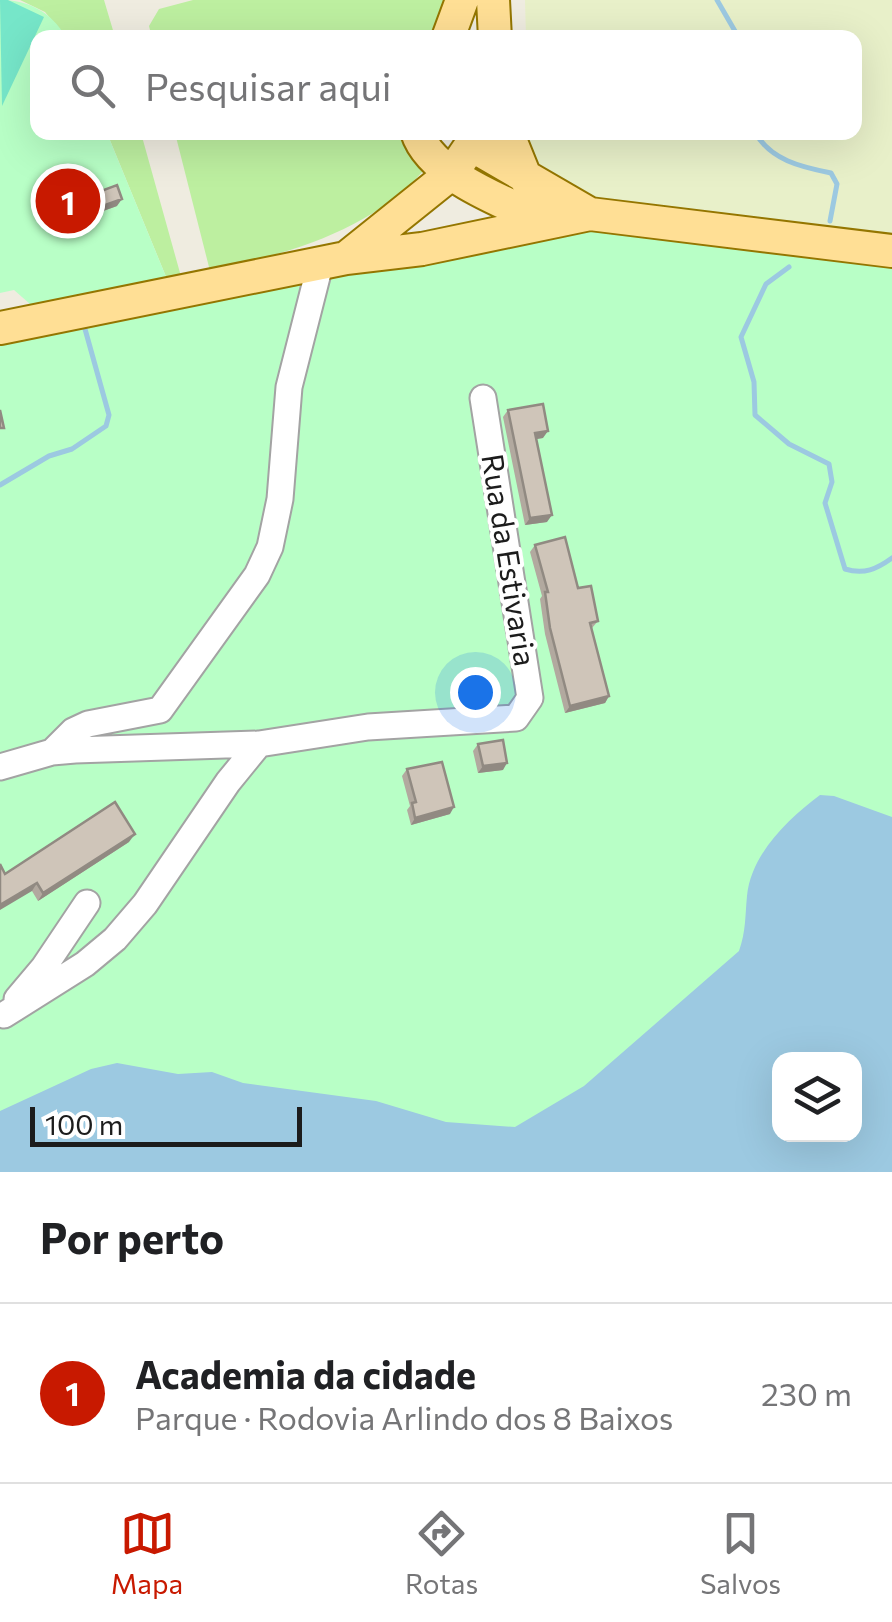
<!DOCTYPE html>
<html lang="pt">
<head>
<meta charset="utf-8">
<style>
	:root { --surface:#fff; --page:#f6f6f6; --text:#202124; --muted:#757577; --line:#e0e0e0; --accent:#c81900 }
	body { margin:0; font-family:Commissioner,sans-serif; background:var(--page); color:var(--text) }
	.controls { position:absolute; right:30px; bottom:30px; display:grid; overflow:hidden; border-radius:20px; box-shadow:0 10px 40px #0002 }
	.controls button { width:90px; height:90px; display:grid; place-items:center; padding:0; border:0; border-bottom:2px solid var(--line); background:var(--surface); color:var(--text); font:50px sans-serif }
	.scale { position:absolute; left:30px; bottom:25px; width:272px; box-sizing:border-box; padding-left:10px; border:5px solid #1c1c1c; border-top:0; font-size:28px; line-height:35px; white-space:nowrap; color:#1c1c1c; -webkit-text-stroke:8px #fff; paint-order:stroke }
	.you { position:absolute; left:475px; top:692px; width:35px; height:35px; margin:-25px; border:8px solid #fff; border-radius:50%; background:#1a73e8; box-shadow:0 0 0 15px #1a73e833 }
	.badge { display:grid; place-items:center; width:65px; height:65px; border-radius:50%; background:var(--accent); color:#fff; font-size:32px; font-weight:700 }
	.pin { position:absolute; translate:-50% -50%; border:5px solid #fff; box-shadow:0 2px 10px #0006 }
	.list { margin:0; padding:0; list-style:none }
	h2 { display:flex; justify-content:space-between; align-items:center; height:130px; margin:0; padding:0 40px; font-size:42px }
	h2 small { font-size:32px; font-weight:400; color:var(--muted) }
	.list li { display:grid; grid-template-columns:65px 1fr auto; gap:30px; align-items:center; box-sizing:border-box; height:180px; padding:0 40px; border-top:2px solid var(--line) }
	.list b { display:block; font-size:38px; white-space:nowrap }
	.list p { margin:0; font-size:32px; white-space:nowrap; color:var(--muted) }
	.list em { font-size:32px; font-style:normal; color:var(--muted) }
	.icon { flex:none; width:55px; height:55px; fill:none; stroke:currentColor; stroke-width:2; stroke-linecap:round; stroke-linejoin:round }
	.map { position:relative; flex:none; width:892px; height:1172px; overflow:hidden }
	.search { position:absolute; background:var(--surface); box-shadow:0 10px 40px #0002; left:30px; right:30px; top:30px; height:110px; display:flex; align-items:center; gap:25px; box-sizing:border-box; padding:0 35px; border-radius:20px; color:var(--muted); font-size:38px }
	.sheet { height:310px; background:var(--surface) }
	nav { display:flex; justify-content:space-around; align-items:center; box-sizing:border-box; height:140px; border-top:2px solid var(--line); background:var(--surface); font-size:28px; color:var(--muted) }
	nav a { display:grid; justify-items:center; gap:5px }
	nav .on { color:var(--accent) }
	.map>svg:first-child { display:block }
</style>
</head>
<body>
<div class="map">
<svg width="892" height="1172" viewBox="0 0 892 1172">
	<rect width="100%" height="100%" fill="#efece0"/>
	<path fill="#e8f0c9" d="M 525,0 L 892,0 L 892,249 L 604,202 L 568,190 L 531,164 L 523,133 L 854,132 L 854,38 L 526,37 Z"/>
	<path fill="#bdefa0" d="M 20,0 L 104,0 L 115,37 L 66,37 L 45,12 Z
		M 193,0 L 453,0 L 439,37 L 152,38 L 149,26 L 159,9 Z
		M 107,133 L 141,133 L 182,280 L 169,284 Z
		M 175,133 L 406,133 L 409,148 L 423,171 C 369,232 286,254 210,271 Z"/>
	<path fill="#b8ffc6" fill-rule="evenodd" d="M 0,0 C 29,0 51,12 66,37 L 38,38 L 38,132 L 107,133 L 169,284 L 38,311 L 14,290 L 0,293 Z
		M 611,226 L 892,263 L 892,1172 L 0,1172 L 0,344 L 207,290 ZM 780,1060 L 854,1060 L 854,1134 L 780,1134 Z"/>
	<path fill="#76e6c9" d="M 0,0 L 8,0 L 44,17 L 2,106 Z"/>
	<path fill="#9cc9e1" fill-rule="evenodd" d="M 820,795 L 834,796 L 892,817 L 892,1172 L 0,1172 L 0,1111 L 91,1069 L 117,1063 L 178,1074 L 212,1072 L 243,1083 L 376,1101 L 446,1122 L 515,1127 L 584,1086 L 739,951 C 746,931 745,917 747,896 C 751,854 788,819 820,795 ZM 780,1060 L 854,1060 L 854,1134 L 780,1134 Z"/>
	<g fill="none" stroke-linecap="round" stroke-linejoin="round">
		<path stroke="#9cc9e1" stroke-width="5" d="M 717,0 L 739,38
			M 755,132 C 770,160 801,167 831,173 L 837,184 L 830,221
			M 789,267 L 766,284 L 741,337 L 754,382 L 755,415 L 789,444 L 829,464 L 832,482 L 825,503 L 845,569 C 864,575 877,569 892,558
			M 0,485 L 49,456 L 72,449 L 106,426 L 109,415 L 85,329"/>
		<defs>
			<path id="minor" d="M 52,752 L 73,731 L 88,724 L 160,710 L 257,575 L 270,547 L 280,499 L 289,387 L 320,265
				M 0,767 L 52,752 L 75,750 L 259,744 L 368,727 L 516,718 L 530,698 L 483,398
				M 17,999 L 44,967 L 87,903
				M 4,1015 L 85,964 L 115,939 L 145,904 L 228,782 L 259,744"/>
			<path id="major" d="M 493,0 L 495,38
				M 448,38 L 462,0
				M 417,132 C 431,176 506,203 545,221
				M 507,132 L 526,179
				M 471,145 L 590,214
				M 346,258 L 422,249 L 590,214 L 892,251
				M 0,328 L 346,258 L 452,173 L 471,145 L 476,132"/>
		</defs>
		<use href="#minor" stroke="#a3a3a3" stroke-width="29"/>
		<use href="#major" stroke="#947600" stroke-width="36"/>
		<use href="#minor" stroke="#fff" stroke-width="25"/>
		<use href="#major" stroke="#ffdf95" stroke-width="32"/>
	</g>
	<path fill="#b2a99f" d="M 93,194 L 117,206 L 92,215 L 88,201 Z
		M 508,410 L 543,438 L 536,439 L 547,522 L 525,525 L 503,417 Z
		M 535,545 L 578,588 L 598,621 L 592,628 L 609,696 L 605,703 L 565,713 L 545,634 L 540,599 L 542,596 L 530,552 Z
		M 478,744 L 503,770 L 478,773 L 473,751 Z
		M 407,769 L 450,814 L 411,825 L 407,810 L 410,806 L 402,776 Z
		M 129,842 L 38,901 L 32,891 L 5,874 Z"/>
	<path fill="#918a82" d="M 122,199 L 117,206 L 92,215 L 97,208 Z
		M 548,431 L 543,438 L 530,440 L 535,433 Z
		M 552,515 L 547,522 L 525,525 L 530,518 Z
		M 609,696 L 605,703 L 565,713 L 570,706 Z
		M 507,763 L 503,770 L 478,773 L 483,766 Z
		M 454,807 L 450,814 L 411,825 L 415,818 Z
		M 135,834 L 129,842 L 38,901 L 43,893 Z
		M 37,883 L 32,891 L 0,910 L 0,905 Z"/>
	<path fill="#cfc5b9" stroke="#918a82" stroke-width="2.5" d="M 117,185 L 122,199 L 97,208 L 93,194 Z
		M 543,404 L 548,431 L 535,433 L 552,515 L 530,518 L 508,410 Z
		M 0,410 L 4,428 L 0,428 Z
		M 565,537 L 578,588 L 591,586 L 598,621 L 590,623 L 609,696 L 570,706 L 550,628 L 545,592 L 548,592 L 535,545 Z
		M 503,740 L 507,763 L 483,766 L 478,744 Z
		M 442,762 L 454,807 L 415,818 L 412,803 L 416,802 L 407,769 Z
		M 115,802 L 135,834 L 43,893 L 37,883 L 0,905 L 0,864 L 5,874 Z"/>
	<g text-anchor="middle" stroke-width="8" stroke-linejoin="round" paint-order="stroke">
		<g font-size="30" fill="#1c1c1c" stroke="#fff">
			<text transform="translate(508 560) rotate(81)" y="10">Rua da Estivaria</text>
		</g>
	</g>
</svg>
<div class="controls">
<button><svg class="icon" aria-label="layers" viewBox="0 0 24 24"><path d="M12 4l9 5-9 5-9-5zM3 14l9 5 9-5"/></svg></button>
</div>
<div class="scale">100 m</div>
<div class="you"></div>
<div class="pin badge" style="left:68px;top:201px">1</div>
<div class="search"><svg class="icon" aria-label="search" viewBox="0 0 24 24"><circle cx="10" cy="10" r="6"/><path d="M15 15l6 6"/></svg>Pesquisar aqui</div>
</div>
<section class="sheet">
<h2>Por perto<small></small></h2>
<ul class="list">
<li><span class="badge">1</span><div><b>Academia da cidade</b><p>Parque · Rodovia Arlindo dos 8 Baixos</p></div><em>230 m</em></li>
</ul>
</section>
<nav>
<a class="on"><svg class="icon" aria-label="map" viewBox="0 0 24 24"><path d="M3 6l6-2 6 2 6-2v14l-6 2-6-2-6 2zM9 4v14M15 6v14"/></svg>Mapa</a>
<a><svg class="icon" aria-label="directions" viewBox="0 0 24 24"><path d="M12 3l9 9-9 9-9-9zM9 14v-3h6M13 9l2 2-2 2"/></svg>Rotas</a>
<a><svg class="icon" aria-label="saved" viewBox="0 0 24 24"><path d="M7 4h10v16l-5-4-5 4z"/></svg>Salvos</a>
</nav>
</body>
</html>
